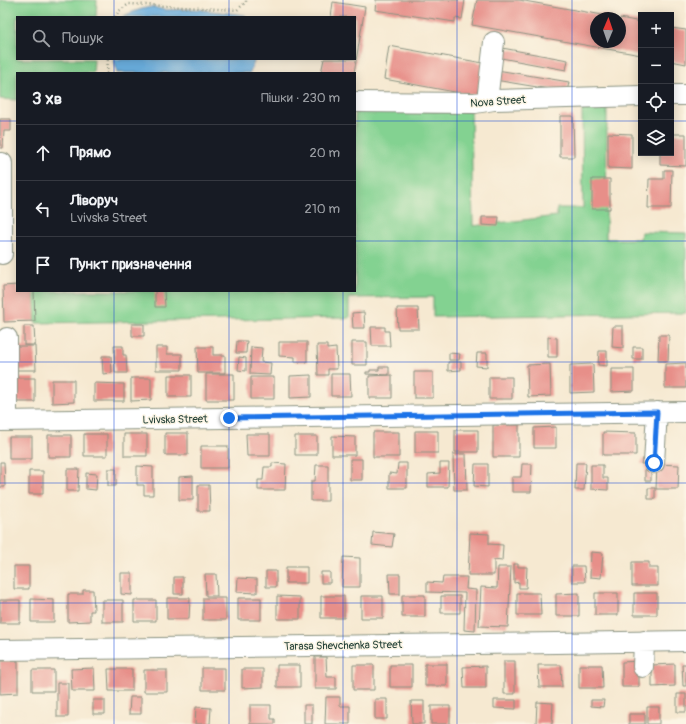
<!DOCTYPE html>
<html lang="uk">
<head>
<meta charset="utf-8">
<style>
	:root { --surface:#171b24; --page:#242831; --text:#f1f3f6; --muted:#9ea1a6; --line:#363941 }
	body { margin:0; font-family:Pangolin,sans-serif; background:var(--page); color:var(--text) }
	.controls { position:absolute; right:12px; top:12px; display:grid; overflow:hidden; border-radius:0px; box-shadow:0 2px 10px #0003 }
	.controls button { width:36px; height:36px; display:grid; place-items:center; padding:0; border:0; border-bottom:1px solid var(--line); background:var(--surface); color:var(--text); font:20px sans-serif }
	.compass { position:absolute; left:590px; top:12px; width:36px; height:36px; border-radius:50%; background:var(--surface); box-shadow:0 2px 10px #0003; rotate:2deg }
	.stop { position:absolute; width:12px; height:12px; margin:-9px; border:3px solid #1a73e8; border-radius:50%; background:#fff }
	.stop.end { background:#1a73e8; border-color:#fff; box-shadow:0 1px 4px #0008 }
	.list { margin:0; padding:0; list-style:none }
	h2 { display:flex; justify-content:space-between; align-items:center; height:52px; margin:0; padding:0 16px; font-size:17px }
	h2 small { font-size:13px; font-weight:400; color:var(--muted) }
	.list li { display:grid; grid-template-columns:26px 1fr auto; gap:12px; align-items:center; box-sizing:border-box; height:56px; padding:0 16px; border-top:1px solid var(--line) }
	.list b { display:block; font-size:15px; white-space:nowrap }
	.list p { margin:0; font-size:13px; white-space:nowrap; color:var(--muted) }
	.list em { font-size:13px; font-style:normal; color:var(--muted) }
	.icon { flex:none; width:22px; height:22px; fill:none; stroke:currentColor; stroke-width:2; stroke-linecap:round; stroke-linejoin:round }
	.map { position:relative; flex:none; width:686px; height:724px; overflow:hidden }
	.search { position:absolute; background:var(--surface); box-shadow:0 2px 10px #0003; left:16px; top:16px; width:340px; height:44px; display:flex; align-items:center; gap:10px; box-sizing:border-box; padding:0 14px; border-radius:0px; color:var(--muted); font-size:15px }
	.panel { position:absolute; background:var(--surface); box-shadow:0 2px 10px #0003; left:16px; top:72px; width:340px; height:220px; border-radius:0px }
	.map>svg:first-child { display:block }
</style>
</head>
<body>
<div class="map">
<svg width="686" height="724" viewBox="0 0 686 724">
	<rect width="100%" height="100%" fill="#fcf5e5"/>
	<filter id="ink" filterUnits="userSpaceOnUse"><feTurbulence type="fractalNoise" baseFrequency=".025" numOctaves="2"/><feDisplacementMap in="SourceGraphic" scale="8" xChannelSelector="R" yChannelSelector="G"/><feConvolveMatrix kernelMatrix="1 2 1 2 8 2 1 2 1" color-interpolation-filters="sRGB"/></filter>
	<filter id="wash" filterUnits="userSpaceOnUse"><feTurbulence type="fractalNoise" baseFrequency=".012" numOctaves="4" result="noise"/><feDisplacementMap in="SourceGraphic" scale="16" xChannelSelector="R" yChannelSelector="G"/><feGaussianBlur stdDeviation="0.9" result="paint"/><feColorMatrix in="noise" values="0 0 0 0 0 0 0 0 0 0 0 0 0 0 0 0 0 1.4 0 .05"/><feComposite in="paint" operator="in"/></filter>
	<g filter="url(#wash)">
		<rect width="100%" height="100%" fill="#f6e9d1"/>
		<path fill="#83d291" stroke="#518862" d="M 0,0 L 97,0 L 96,17 L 17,17 L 17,59 L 94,59 L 93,73 L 17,73 L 17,100 L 0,99 Z
			M 607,106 L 606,239 L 640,239 L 641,232 L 686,233 L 686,313 L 433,317 L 433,297 L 349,298 L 349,318 L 36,323 L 34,291 L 355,291 L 355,111 L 471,111 L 473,226 L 557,216 L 557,208 L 583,208 L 582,107 Z"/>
		<path fill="#6cb1e2" stroke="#46778b" d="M 153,7 L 165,10 L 195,9 L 245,15 L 247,17 L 123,17 C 128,13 146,7 153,7 Z
			M 114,59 L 255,59 L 250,73 L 117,73 Z"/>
		<g id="blocks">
			<path fill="#e78f89" d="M 376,0 L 465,0 L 462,19 L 455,18 L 455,22 L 375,10 Z
				M 477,0 L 519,0 L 614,17 L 596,18 L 596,42 L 620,42 L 620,18 L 641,22 L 641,55 L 472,25 Z
				M 333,2 L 365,7 L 354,73 L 321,73 L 324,59 L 355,59 L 355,17 L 331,17 Z
				M 671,28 L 686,30 L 686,64 L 671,61 Z
				M 389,46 L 483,63 L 477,96 L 384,79 Z
				M 502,48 L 568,60 L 566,70 L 501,58 Z
				M 497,70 L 569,82 L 567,92 L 495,80 Z
				M 560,116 L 573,116 L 574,157 L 560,157 Z
				M 0,119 L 11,119 L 11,131 L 4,131 L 3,148 L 0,148 Z
				M 608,133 L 632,134 L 632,169 L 608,168 Z
				M 671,134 L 686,134 L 686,166 L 660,165 L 660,153 L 671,153 Z
				M 664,170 L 672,170 L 671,208 L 648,208 L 649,179 L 664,179 Z
				M 592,179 L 610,179 L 610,209 L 592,209 Z
				M 482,217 L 499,217 L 498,226 L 482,225 Z
				M 17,285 L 17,291 L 34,291 L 35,321 L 4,322 L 3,286 Z
				M 155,291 L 164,291 L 165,307 L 155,307 Z
				M 397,308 L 418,308 L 419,329 L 398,329 Z
				M 364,312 L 365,328 L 353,328 L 352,313 Z
				M 132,324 L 144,324 L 144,336 L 132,336 Z
				M 24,326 L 34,326 L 35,345 L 24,345 Z
				M 613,326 L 623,326 L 623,348 L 612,347 Z
				M 371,327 L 385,327 L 385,331 L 389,331 L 390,346 L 372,346 Z
				M 659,335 L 669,335 L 668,361 L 658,361 Z
				M 548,337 L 557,338 L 557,357 L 548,357 Z
				M 237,341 L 247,341 L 246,353 L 236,353 Z
				M 279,342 L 307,342 L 307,362 L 295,362 L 295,357 L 279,356 Z
				M 352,342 L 367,342 L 367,365 L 352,365 Z
				M 317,345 L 327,345 L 327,349 L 336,348 L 337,369 L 328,369 L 328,375 L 318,375 Z
				M 16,346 L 35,346 L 36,370 L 16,370 Z
				M 114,346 L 123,346 L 123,355 L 126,355 L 127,373 L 115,373 Z
				M 156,347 L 167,347 L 167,354 L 182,354 L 182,370 L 156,370 Z
				M 197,347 L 213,347 L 213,355 L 225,355 L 225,373 L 198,373 Z
				M 251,347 L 262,348 L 261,362 L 271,363 L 270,375 L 250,374 Z
				M 633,347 L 642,347 L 642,359 L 633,359 Z
				M 599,351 L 607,351 L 607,366 L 598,365 Z
				M 449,353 L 460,354 L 459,360 L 449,360 Z
				M 477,353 L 487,353 L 487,367 L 476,366 Z
				M 102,356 L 111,356 L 112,373 L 103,374 Z
				M 239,357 L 246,358 L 246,371 L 238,370 Z
				M 448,362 L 461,362 L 461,370 L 448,371 Z
				M 686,363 L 686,388 L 665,388 L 665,364 Z
				M 550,364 L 551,396 L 528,397 L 527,365 Z
				M 593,364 L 594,392 L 570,393 L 570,365 Z
				M 379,367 L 389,367 L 389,375 L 366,374 L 366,372 L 370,372 L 370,370 L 379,370 Z
				M 611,369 L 634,369 L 634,391 L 611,392 Z
				M 414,372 L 433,372 L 433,398 L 414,398 Z
				M 206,374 L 234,374 L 234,400 L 206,400 Z
				M 331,374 L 350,374 L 351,396 L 331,396 Z
				M 168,375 L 191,375 L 191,397 L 168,397 Z
				M 311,375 L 311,397 L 290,398 L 290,376 Z
				M 392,375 L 392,398 L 369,398 L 369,376 Z
				M 251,377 L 274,377 L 274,399 L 251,399 Z
				M 489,377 L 512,377 L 512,399 L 489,399 Z
				M 12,378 L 35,378 L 35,402 L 13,402 Z
				M 131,378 L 151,378 L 151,400 L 131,401 Z
				M 52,380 L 74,380 L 74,402 L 52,403 Z
				M 94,383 L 124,384 L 124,401 L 94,401 Z
				M 493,425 L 519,425 L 519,457 L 493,457 Z
				M 556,427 L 556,448 L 534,448 L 534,428 Z
				M 455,430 L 478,430 L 478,452 L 455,452 Z
				M 415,431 L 438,431 L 438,453 L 415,453 Z
				M 373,432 L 399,432 L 399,457 L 373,457 Z
				M 603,432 L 636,433 L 636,455 L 603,455 Z
				M 165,433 L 188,433 L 188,455 L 165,455 Z
				M 84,434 L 107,434 L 107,456 L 84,456 Z
				M 124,434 L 147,434 L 147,456 L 124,456 Z
				M 246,434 L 270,434 L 270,456 L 247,456 Z
				M 48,435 L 71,435 L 71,457 L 48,457 Z
				M 295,436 L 317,436 L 317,455 L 295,455 Z
				M 332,436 L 355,437 L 355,455 L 332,455 Z
				M 9,437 L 32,437 L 32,459 L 9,459 Z
				M 201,446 L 228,446 L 228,468 L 201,468 Z
				M 453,454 L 466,454 L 467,490 L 454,490 Z
				M 350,459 L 362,459 L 362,480 L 350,480 Z
				M 642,459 L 651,460 L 651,481 L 645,481 L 645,464 L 641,464 Z
				M 0,462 L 4,462 L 5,487 L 0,487 Z
				M 272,463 L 286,464 L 285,490 L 258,490 L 258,480 L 263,480 L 264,467 L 272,467 Z
				M 398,463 L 407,463 L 407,488 L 389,488 L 389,473 L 397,474 Z
				M 440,463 L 449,463 L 448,487 L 428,487 L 428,474 L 440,473 Z
				M 576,463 L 586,463 L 584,490 L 575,490 Z
				M 475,464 L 488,464 L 488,487 L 474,486 Z
				M 522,464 L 532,464 L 531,492 L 512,492 L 512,477 L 521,477 Z
				M 657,464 L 679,465 L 678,489 L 656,489 Z
				M 316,465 L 328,465 L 328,501 L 311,501 L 311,481 L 315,481 Z
				M 591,465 L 603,465 L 603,478 L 608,478 L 608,490 L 591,489 Z
				M 137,466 L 153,467 L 153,495 L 144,495 L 144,485 L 137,485 Z
				M 67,469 L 79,469 L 78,491 L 67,491 Z
				M 108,469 L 116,469 L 116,486 L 108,486 Z
				M 29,471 L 43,471 L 43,494 L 29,494 Z
				M 86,473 L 97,474 L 96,490 L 86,489 Z
				M 193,476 L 193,500 L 179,500 L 179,477 Z
				M 198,485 L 209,485 L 210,511 L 198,511 Z
				M 648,488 L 655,488 L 655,499 L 648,499 Z
				M 373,532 L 394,534 L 392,547 L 372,545 Z
				M 470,533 L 489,534 L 489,544 L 503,545 L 502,561 L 494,560 L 494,575 L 468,575 Z
				M 591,552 L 603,553 L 601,578 L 590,577 Z
				M 343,557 L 360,558 L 360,587 L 342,587 Z
				M 632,562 L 649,562 L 649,568 L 658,568 L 658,586 L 632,586 Z
				M 514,564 L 518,564 L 518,567 L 527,567 L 526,588 L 519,588 L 519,582 L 514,583 Z
				M 14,566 L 29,566 L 29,589 L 14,589 Z
				M 572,566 L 584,566 L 585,582 L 572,582 Z
				M 286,567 L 307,567 L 307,583 L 286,583 Z
				M 498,567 L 511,567 L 508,627 L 479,626 L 481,587 L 497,588 Z
				M 266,571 L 276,571 L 276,587 L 266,587 Z
				M 321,572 L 330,572 L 330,583 L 321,583 Z
				M 121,573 L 132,573 L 132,595 L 121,594 Z
				M 205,574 L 216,574 L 217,596 L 206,596 Z
				M 389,574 L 400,574 L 400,594 L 390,594 Z
				M 174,577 L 183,577 L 183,594 L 174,594 Z
				M 443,577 L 467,577 L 466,589 L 476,590 L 475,631 L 464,630 L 465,593 L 427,592 L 427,582 L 442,583 Z
				M 238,578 L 257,579 L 257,593 L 237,592 Z
				M 83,590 L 93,590 L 94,611 L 90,611 L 90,621 L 68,622 L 68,594 L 83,594 Z
				M 517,593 L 540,593 L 541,615 L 517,615 Z
				M 579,593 L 579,616 L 556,616 L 556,594 Z
				M 595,593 L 618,593 L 618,615 L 595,615 Z
				M 634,593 L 657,593 L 657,615 L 634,615 Z
				M 402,595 L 425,595 L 425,617 L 402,617 Z
				M 277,596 L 300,597 L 300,619 L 277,619 Z
				M 321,596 L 344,596 L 344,618 L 321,618 Z
				M 361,596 L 383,596 L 383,618 L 361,618 Z
				M 441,596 L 460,596 L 460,613 L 441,613 Z
				M 167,598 L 190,598 L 189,619 L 167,619 Z
				M 203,598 L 226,598 L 226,620 L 203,620 Z
				M 238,598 L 261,598 L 261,620 L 238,620 Z
				M 31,599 L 54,600 L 54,622 L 31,622 Z
				M 0,600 L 20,600 L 20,623 L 0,623 Z
				M 102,600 L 123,600 L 123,622 L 102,622 Z
				M 134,600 L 156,600 L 156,621 L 134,621 Z
				M 315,657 L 326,657 L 327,677 L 336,677 L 336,689 L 315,689 Z
				M 0,661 L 18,661 L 18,693 L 0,694 Z
				M 504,661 L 515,661 L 515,694 L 504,694 Z
				M 639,661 L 639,687 L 622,687 L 622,662 Z
				M 425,664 L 447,664 L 447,686 L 425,686 Z
				M 675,664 L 675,686 L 652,687 L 652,665 Z
				M 682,664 L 686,664 L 686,686 L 683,686 Z
				M 277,665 L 300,665 L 300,687 L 277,687 Z
				M 353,665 L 374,665 L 374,690 L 353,690 Z
				M 390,665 L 412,665 L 412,687 L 390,687 Z
				M 538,665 L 561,665 L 562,687 L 539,687 Z
				M 579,665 L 602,665 L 603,688 L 579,688 Z
				M 486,666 L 486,688 L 464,688 L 463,667 Z
				M 94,668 L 95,691 L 72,691 L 71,669 Z
				M 202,668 L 225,668 L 225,690 L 202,690 Z
				M 108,669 L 132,669 L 132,691 L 109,691 Z
				M 242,669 L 263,669 L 263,687 L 242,688 Z
				M 32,670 L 54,670 L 54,691 L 32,691 Z
				M 144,670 L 167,670 L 167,692 L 144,692 Z
				M 57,683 L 68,683 L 68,717 L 57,717 Z
				M 677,694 L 686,694 L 686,712 L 677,712 Z
				M 130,697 L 141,697 L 141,714 L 129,714 Z
				M 326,697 L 340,697 L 340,706 L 350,706 L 350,724 L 325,724 Z
				M 375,699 L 387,699 L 387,719 L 375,719 Z
				M 93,700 L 105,700 L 105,714 L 93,714 Z
				M 494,700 L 516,700 L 516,709 L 494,708 Z
				M 591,700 L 604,700 L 603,707 L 591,706 Z
				M 411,701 L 424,701 L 424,724 L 412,724 Z
				M 537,702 L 553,703 L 552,724 L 536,724 Z
				M 250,705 L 271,705 L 271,719 L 275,719 L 275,724 L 250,724 Z
				M 304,705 L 312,705 L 312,724 L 304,724 Z
				M 431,706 L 450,706 L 450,724 L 431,724 Z
				M 196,707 L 211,708 L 210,724 L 195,724 Z
				M 647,707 L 659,707 L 659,724 L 647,724 Z
				M 629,714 L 645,714 L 645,724 L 629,724 Z"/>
		</g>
	</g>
	<g filter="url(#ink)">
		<use href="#blocks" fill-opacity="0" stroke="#8a9382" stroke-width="1"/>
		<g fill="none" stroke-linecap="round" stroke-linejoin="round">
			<defs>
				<path id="minor" d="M 671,95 L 686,95
					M 487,101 L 494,42
					M 355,102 L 475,103 L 494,100 L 641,96
					M 0,163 L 2,163 L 2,254
					M 7,338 L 7,421
					M 0,421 L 686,412
					M 654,463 L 657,412
					M 0,650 L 556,643 L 686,641
					M 643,667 L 644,641"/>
			</defs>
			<use href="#minor" stroke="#8a9382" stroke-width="22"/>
			<path stroke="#8a9382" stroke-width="2.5" stroke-dasharray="1 3" stroke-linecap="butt" d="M 115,17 L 119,11 L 129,4 L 237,10 L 246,2 L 246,0
				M 107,73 L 108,59"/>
			<use href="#minor" stroke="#fff" stroke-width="20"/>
		</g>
	</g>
	<g fill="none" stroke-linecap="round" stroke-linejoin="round" filter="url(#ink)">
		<path stroke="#1a73e8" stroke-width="5" d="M 229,418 L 657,412 L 654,463"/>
	</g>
	<path fill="none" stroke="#1d4ed8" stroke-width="1" stroke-opacity="0.55" d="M 114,0 L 114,17M 229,0 L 229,17M 343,0 L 343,17M 457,0 L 457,724M 572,0 L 572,724M 114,59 L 114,73M 229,59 L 229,73M 343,59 L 343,73M 0,121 L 17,121M 355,121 L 641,121M 671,121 L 686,121M 0,241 L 17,241M 355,241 L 686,241M 114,291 L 114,724M 229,291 L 229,724M 343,291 L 343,724M 0,362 L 686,362M 0,483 L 686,483M 0,603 L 686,603"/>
	<g text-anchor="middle" stroke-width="3" stroke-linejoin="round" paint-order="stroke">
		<g font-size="11" fill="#1f3d34" stroke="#fcf5e5">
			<text transform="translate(498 101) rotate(-4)" y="4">Nova Street</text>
			<text transform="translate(175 419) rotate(-1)" y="4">Lvivska Street</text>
			<text transform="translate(343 645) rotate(-1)" y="4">Tarasa Shevchenka Street</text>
		</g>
	</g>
</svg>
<div class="controls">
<button>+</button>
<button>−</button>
<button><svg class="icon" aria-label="locate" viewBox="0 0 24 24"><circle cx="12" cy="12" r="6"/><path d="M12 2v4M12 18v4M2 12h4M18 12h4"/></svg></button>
<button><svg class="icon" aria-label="layers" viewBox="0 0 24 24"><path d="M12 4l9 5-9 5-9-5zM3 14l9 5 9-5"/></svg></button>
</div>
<svg class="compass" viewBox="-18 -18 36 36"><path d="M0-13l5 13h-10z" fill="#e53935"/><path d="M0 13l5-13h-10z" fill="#9ea1a6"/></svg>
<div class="stop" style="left:654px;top:463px"></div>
<div class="stop end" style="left:229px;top:418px"></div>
<div class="search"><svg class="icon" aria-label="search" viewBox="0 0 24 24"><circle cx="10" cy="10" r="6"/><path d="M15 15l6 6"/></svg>Пошук</div>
<section class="panel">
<h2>3 хв<small>Пішки · 230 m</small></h2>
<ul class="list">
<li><svg class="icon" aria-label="ahead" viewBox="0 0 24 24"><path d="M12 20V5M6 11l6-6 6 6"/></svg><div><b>Прямо</b></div><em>20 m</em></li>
<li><svg class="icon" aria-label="left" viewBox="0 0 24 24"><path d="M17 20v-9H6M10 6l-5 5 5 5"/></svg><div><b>Ліворуч</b><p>Lvivska Street</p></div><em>210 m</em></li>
<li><svg class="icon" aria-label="arrive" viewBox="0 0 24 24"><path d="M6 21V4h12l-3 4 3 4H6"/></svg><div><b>Пункт призначення</b></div></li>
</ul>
</section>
</div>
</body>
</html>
